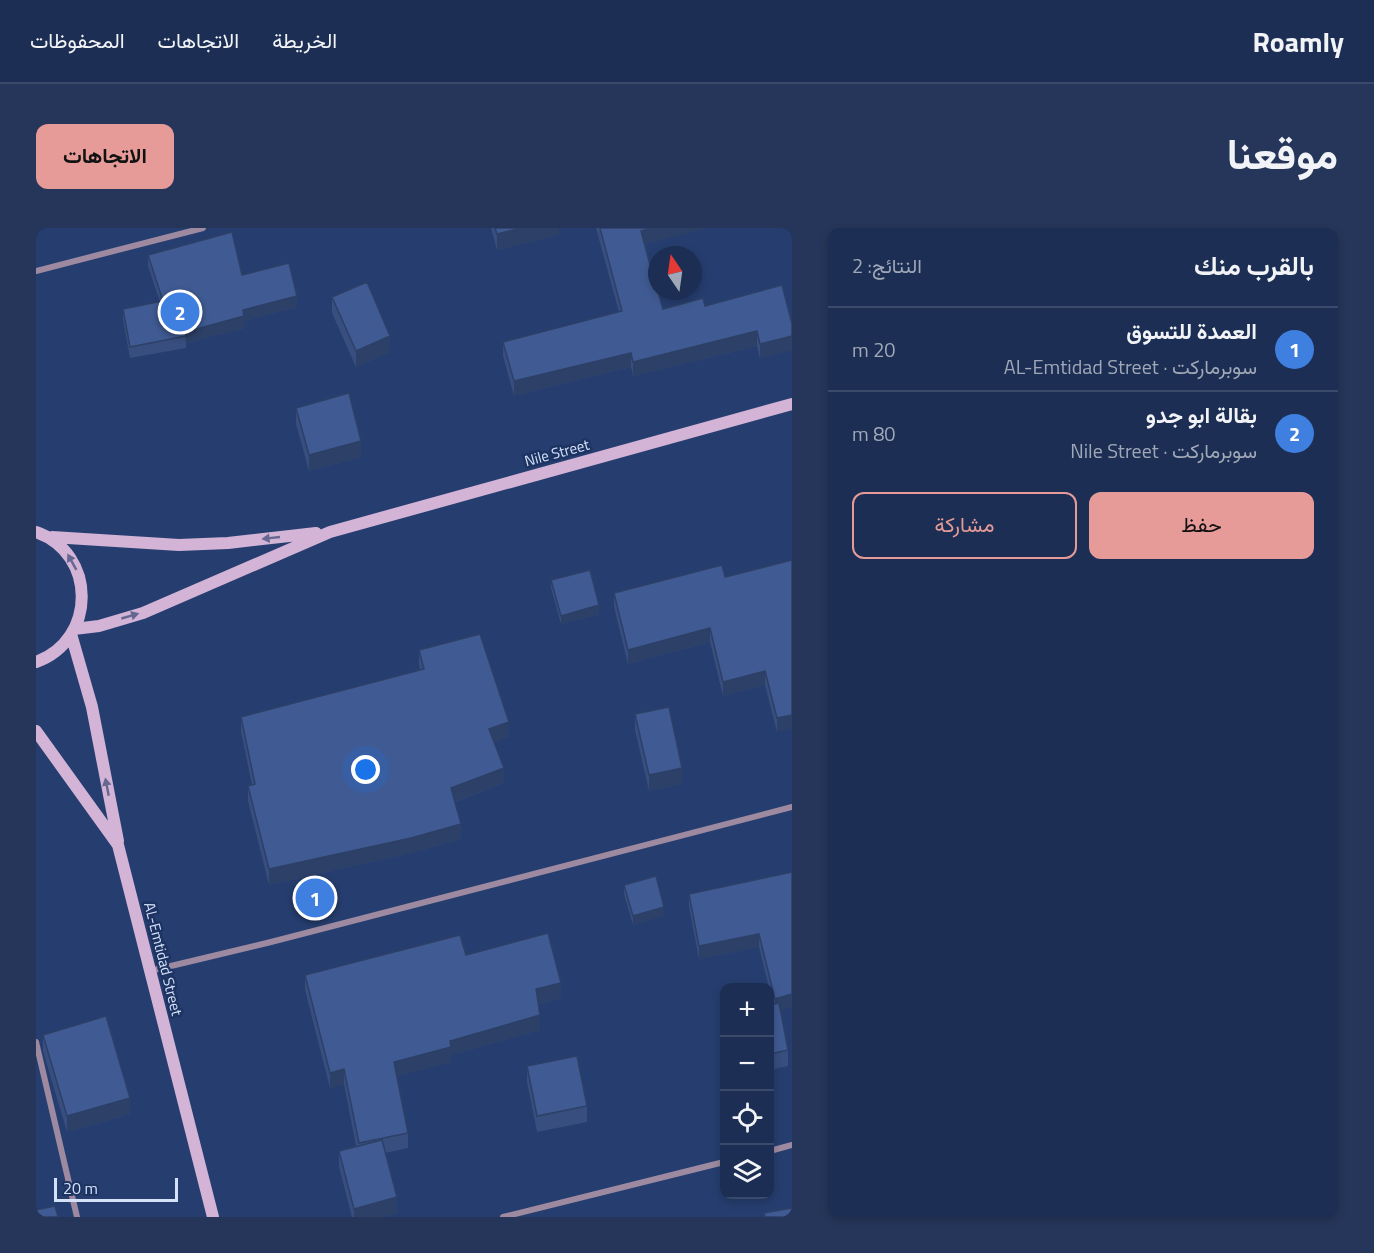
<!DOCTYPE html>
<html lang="ar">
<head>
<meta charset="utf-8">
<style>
	:root { --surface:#1c2e53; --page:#25365a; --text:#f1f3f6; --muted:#a0a8b8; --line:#3a4a6a; --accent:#e69b98 }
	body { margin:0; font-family:"Titillium Web",Vazirmatn,sans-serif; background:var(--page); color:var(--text); direction:rtl }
	.controls { position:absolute; right:18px; bottom:18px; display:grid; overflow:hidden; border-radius:12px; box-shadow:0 3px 9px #0003 }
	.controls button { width:54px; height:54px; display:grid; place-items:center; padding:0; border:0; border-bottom:2px solid var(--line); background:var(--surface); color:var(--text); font:30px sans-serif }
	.compass { position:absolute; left:612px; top:18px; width:54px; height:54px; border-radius:50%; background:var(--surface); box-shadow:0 3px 9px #0003; rotate:347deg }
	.scale { position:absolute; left:18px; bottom:15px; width:124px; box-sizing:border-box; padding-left:6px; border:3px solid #d5e1f9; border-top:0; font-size:16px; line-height:21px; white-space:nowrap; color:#d5e1f9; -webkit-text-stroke:4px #1d3463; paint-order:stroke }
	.you { position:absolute; left:330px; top:542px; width:21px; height:21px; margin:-15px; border:4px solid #fff; border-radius:50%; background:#1a73e8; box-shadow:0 0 0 9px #1a73e833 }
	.badge { display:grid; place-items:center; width:39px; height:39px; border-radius:50%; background:var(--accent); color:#fff; font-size:20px; font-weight:700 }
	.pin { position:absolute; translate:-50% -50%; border:3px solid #fff; box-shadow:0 2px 6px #0006 }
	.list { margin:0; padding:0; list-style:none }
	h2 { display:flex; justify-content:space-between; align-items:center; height:78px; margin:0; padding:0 24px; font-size:26px }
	h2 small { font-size:20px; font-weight:400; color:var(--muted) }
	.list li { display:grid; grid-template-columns:39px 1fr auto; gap:18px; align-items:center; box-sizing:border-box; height:84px; padding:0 24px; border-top:2px solid var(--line) }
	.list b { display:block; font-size:22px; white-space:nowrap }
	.list p { margin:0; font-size:20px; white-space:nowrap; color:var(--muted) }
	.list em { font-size:20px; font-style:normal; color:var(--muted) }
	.actions { display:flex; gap:12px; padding:18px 24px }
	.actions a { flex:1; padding:14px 0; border:2px solid var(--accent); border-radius:12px; text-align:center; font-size:21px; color:var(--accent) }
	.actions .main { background:var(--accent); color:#111 }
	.icon { flex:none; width:33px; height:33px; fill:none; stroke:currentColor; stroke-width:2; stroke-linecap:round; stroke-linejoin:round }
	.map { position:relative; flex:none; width:756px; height:989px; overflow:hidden; direction:ltr; border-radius:12px }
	header { display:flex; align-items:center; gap:36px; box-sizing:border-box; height:84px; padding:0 30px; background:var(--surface); border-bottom:2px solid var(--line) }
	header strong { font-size:28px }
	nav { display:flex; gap:33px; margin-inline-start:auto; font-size:21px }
	.intro { display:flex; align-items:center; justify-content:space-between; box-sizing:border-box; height:144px; padding:0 36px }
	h1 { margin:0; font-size:42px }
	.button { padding:15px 27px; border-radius:12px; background:var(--accent); color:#111; font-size:21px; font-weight:700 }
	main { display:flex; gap:36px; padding:0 36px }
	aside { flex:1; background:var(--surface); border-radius:12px; box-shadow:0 3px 9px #0003 }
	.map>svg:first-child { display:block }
</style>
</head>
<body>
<header>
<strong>Roamly</strong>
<nav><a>الخريطة</a><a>الاتجاهات</a><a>المحفوظات</a></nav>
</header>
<div class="intro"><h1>موقعنا</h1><a class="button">الاتجاهات</a></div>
<main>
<aside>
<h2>بالقرب منك<small>النتائج: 2</small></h2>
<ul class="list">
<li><span class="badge" style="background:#3f7fe0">1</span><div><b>العمدة للتسوق</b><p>سوبرماركت · AL-Emtidad Street</p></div><em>20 m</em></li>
<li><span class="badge" style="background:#3f7fe0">2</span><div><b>بقالة ابو جدو</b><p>سوبرماركت · Nile Street</p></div><em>80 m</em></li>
</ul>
<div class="actions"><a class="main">حفظ</a><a>مشاركة</a></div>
</aside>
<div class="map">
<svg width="756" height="989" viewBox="0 0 756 989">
	<rect width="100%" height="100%" fill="#263e6f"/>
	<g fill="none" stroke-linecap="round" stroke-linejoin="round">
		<path stroke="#9e8aa0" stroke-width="6" d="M 0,43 L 167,0
			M 114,743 L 235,714 L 756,579
			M 0,814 L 41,989
			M 734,923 L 756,917
			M 467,989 L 688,934"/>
		<path stroke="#d3b3d6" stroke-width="12" d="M 0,304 C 61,325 61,412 0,434
			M 16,309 L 143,317 L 192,315 L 280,305
			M 38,401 L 63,398 L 107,385 L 294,304 L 756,176
			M 35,406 L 56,479 L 82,613
			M 0,503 L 82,617 L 177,989"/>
	</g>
	<path fill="#374e7e" d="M 455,0 L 523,0 L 523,7 L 461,22 Z
		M 560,0 L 668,0 L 609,16 L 627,81 L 669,78 L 746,57 L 724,131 L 721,118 L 597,148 L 595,139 L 478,168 L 467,128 L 467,114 L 583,84 Z
		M 112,27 L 206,47 L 261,79 L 208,93 L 208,100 L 150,115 L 150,120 L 94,130 L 87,92 L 87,81 L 124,74 L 112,38 Z
		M 296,69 L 354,124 L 320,139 L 296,85 Z
		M 260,180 L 325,229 L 273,243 L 260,196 Z
		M 756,332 L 741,504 L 729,457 L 687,468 L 674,414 L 592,436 L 578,379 L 578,365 L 689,349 Z
		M 515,352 L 563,386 L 525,396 L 515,360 Z
		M 383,422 L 473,509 L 458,514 L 468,555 L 419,574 L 425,611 L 375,625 L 233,657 L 212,573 L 212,558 L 216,557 L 205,504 L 205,489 L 384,442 L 383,437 Z
		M 599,486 L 646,556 L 613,563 L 599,502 Z
		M 756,644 L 756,779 L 744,782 L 752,822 L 752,838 L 734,842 L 734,777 L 737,776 L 723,719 L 663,731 L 653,679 L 653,666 Z
		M 588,657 L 628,687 L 597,697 L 588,666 Z
		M 430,727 L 525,770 L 502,776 L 504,802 L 415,827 L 415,834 L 361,848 L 372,905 L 372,920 L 349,925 L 361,985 L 347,989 L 316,989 L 303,939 L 303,923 L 320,918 L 308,856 L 294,860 L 269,762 L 269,747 Z
		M 7,807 L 94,886 L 31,904 L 7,823 Z
		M 491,838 L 551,878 L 551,894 L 501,904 L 491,854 Z"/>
	<path fill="#2d4067" d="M 485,0 L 523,0 L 523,7 L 461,22 L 461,6 Z
		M 616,0 L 668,0 L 668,1 L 605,17 L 605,3 Z
		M 261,68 L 261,79 L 208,93 L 208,100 L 150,115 L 149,104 L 207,82 Z
		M 721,103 L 721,118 L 597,148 L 597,134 Z
		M 354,108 L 354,124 L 320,139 L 320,123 Z
		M 756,108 L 756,122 L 724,131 L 724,116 Z
		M 595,125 L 595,139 L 478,168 L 478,153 Z
		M 325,213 L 325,229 L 273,243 L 273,227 Z
		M 563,377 L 563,386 L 525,396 L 525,388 Z
		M 674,400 L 674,414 L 592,436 L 592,422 Z
		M 729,443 L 729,457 L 687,468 L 687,454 Z
		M 756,487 L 756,500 L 741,504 L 741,490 Z
		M 473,494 L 473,509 L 453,516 L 453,501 Z
		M 468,540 L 468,555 L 415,575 L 415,560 Z
		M 646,540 L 646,556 L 613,563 L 613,547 Z
		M 425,596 L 425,611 L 375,625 L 233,657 L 233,641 Z
		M 628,679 L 628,687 L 597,697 L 597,688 Z
		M 723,706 L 723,719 L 663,731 L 663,718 Z
		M 525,755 L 525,770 L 500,776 L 500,761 Z
		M 756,766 L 756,779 L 739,784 L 739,771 Z
		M 504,787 L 504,802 L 415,827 L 415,834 L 358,849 L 358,834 L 414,813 Z
		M 308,841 L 308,856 L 294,860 L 294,845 Z
		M 94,870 L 94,886 L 31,904 L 31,888 Z
		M 361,969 L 361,985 L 347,989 L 318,989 L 318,981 Z"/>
	<path fill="#405b93" stroke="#2d4067" stroke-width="1.5" d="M 459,0 L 485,0 L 461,6 Z
		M 564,0 L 616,0 L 605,3 L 621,63 L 622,63 L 627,81 L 667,70 L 669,78 L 746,57 L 756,96 L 756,108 L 724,116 L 721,103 L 597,134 L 595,125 L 478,153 L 467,114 L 586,83 Z
		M 196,4 L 206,47 L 253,35 L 261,68 L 207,82 L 208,88 L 149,104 L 150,108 L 94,119 L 87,81 L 127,73 L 112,27 Z
		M 331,54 L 354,108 L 320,123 L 296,69 Z
		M 313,165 L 325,213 L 273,227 L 260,180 Z
		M 756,332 L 756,487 L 741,490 L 729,443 L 687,454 L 674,400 L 592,422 L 578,365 L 686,337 L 689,349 Z
		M 554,342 L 563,377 L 525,388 L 515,352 Z
		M 444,406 L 473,494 L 453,501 L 468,540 L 415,560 L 425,596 L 375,610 L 233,641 L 212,558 L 219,556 L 205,489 L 388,441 L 383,422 Z
		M 633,479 L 646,540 L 613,547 L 599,486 Z
		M 756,644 L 756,766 L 739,771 L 723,706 L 663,718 L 653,666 Z
		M 620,648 L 628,679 L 597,688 L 588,657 Z
		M 512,705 L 525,755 L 500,761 L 504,787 L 414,813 L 415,819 L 358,834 L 372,905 L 323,915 L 308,841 L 294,845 L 269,747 L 424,707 L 430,727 Z
		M 743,775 L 752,822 L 734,826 L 734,777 Z
		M 70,788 L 94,870 L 31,888 L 7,807 Z
		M 541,828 L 551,878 L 501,888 L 491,838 Z
		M 346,912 L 361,969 L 318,981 L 303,923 Z
		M 19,978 L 22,989 L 0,989 L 0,982 Z
		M 756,980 L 756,989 L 729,989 L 728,985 Z"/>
	<defs><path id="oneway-solid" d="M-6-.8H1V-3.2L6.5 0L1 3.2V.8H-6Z" transform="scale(1.5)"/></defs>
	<g fill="#666791">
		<use href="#oneway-solid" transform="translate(235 310) rotate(174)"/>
		<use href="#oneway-solid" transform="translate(36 334) rotate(-119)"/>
		<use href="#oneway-solid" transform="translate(94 388) rotate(-16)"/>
		<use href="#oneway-solid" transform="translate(71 559) rotate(-101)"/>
	</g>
	<g text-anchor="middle" stroke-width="5" stroke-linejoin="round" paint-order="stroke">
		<g font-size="15" fill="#d5e1f9" stroke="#1d3463">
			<text transform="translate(521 225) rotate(-15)" y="5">Nile Street</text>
			<text transform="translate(127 731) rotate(76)" y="5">AL-Emtidad Street</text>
		</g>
	</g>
</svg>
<div class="controls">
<button>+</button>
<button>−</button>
<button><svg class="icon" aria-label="locate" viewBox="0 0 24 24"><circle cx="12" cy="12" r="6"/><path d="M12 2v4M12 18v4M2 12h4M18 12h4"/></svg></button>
<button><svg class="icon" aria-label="layers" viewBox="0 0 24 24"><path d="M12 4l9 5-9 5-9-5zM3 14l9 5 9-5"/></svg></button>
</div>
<svg class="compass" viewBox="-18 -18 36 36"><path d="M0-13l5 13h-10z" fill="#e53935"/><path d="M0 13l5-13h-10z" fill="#a0a8b8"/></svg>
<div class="scale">20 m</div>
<div class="you"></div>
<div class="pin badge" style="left:279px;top:670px;background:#3f7fe0">1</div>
<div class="pin badge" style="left:144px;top:84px;background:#3f7fe0">2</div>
</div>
</main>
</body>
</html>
